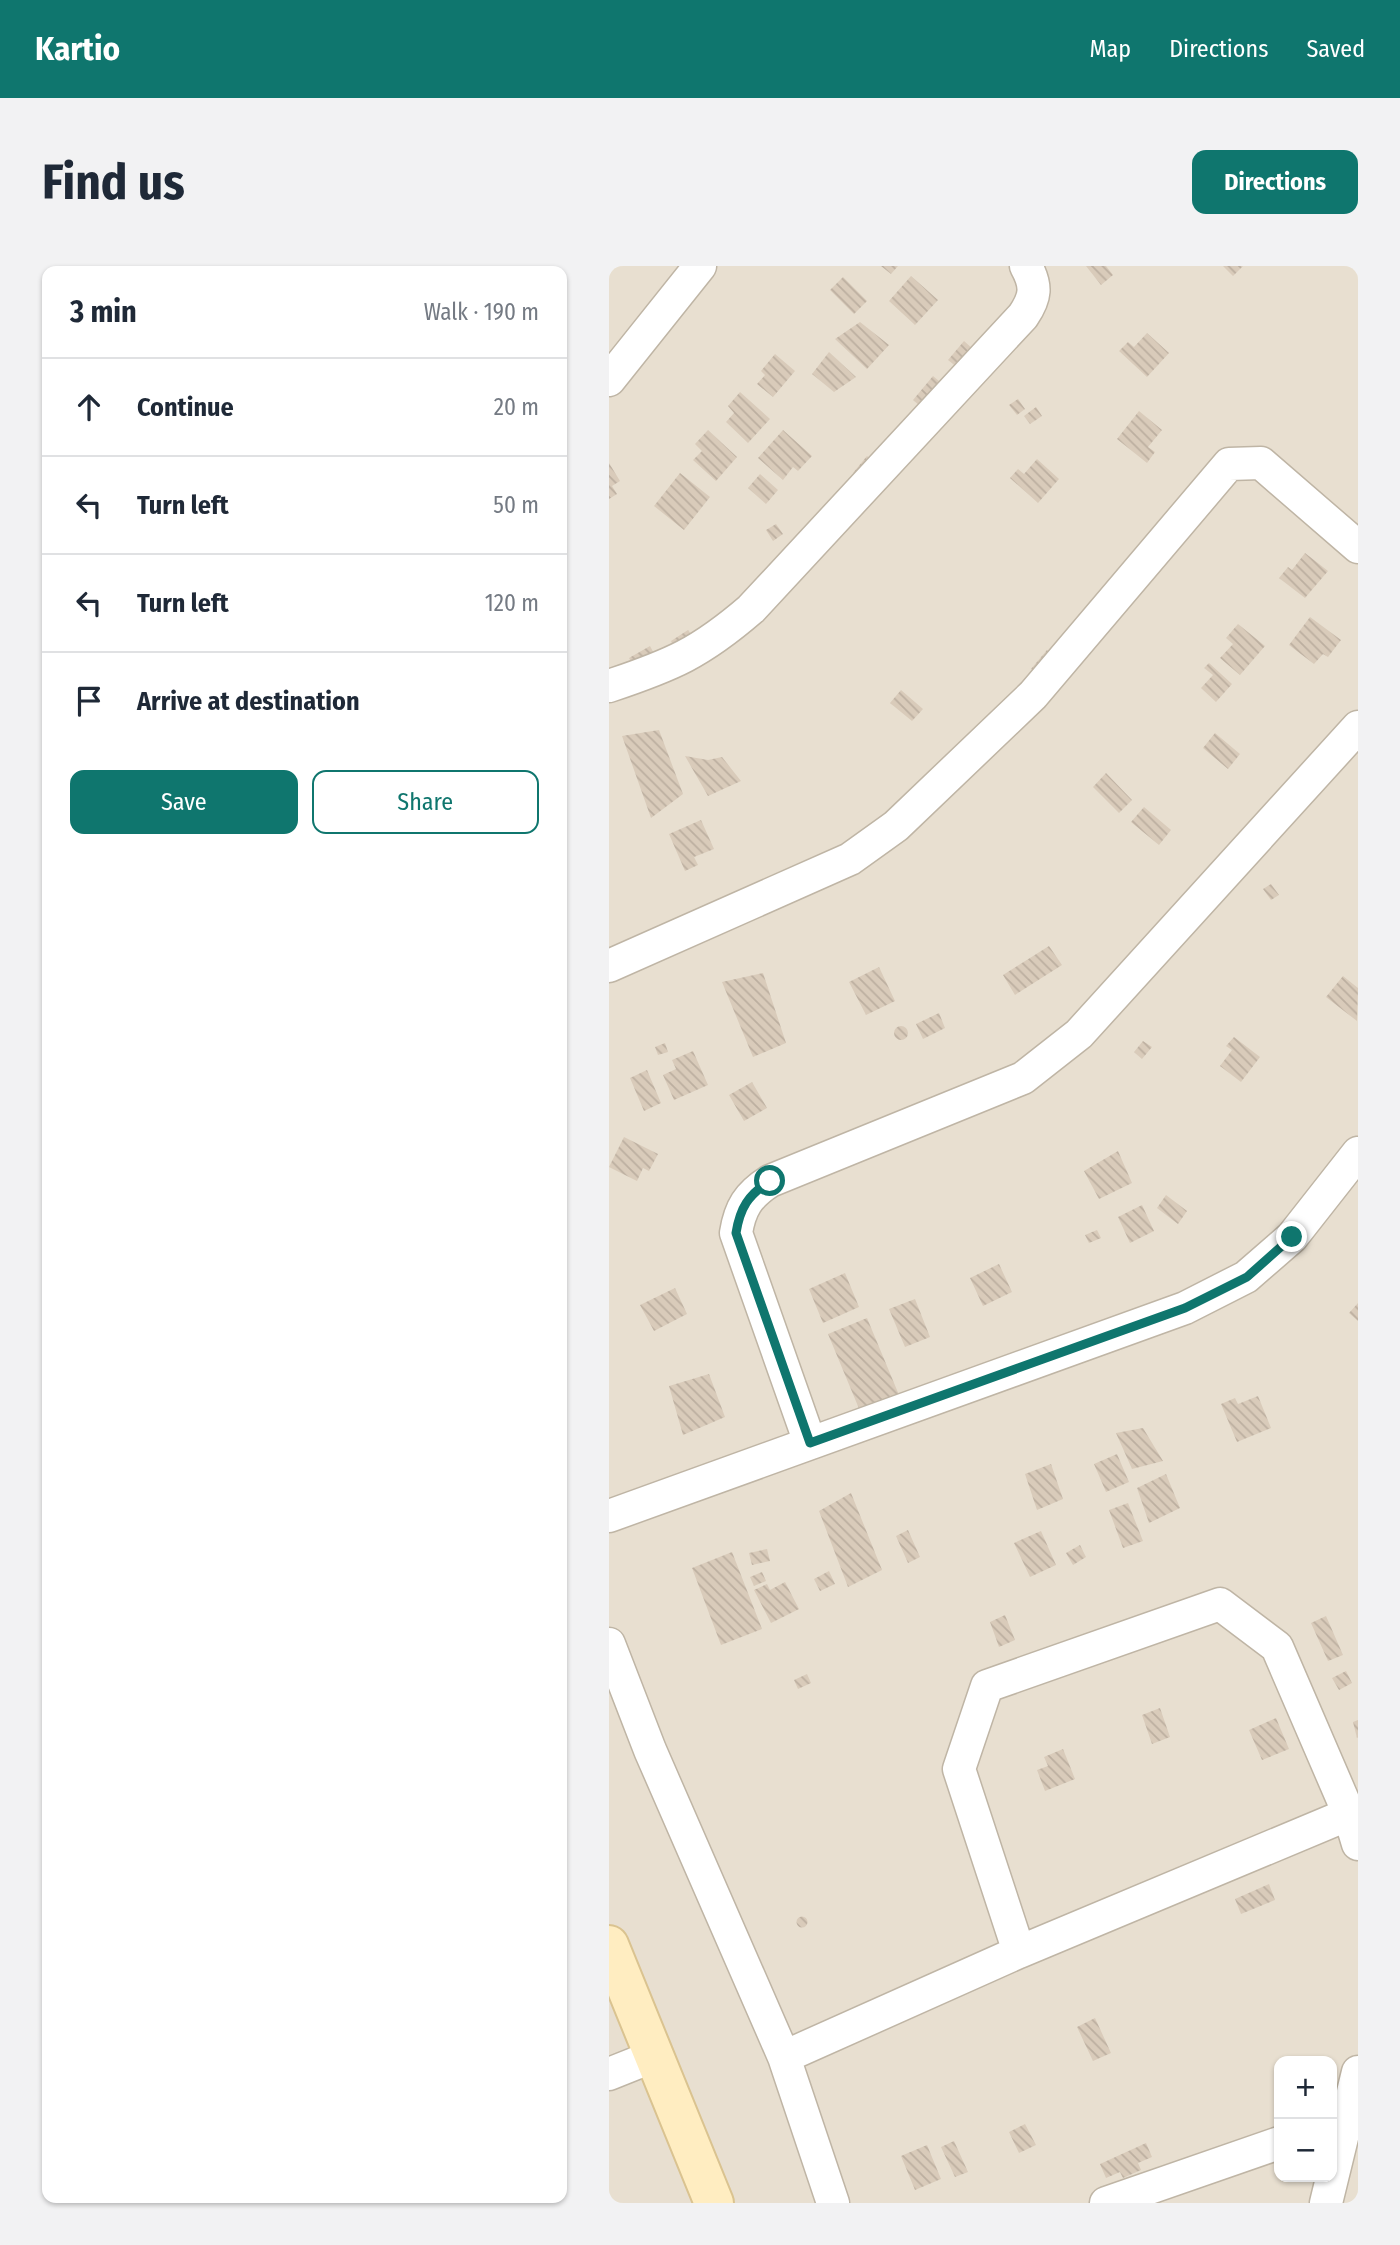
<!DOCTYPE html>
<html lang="en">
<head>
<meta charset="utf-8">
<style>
	:root { --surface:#fff; --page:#f2f2f3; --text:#1f2937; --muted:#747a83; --line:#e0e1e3; --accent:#0f766e }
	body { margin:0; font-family:"Fira Sans Condensed",sans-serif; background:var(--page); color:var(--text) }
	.controls { position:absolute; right:21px; bottom:21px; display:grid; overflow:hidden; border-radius:14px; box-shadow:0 2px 5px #0004 }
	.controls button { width:63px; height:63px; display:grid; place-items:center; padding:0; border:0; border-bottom:2px solid var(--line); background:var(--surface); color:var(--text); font:35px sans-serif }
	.stop { position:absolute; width:21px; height:21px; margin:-16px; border:5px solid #0f766e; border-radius:50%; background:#fff }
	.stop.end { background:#0f766e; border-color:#fff; box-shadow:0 2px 7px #0008 }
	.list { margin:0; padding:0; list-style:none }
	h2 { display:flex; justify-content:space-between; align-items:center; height:91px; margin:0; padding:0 28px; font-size:30px }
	h2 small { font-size:23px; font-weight:400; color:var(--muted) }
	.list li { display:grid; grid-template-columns:46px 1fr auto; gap:21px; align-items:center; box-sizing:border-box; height:98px; padding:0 28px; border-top:2px solid var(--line) }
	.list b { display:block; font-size:26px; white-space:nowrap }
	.list em { font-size:23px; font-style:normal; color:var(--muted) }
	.actions { display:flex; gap:14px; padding:21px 28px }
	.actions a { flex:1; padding:16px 0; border:2px solid var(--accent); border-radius:14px; text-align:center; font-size:24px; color:var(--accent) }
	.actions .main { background:var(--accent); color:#fff }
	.icon { flex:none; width:38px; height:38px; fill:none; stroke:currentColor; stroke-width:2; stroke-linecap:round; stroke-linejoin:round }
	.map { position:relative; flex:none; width:749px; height:1937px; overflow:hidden; border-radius:14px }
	header { display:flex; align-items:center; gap:42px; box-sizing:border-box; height:98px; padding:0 35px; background:var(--accent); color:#fff }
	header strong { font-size:33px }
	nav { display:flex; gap:38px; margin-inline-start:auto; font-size:24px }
	.intro { display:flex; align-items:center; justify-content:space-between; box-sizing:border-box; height:168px; padding:0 42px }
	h1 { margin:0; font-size:49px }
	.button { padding:18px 32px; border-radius:14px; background:var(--accent); color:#fff; font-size:24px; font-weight:700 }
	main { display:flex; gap:42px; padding:0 42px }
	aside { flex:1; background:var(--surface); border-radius:14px; box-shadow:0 2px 5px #0004 }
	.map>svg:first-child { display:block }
</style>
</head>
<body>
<header>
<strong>Kartio</strong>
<nav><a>Map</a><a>Directions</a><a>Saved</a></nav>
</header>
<div class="intro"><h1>Find us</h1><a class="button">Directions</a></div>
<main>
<aside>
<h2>3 min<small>Walk · 190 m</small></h2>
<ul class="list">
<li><svg class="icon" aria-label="ahead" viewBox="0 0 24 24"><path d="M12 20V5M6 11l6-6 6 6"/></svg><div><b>Continue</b></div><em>20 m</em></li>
<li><svg class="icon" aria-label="left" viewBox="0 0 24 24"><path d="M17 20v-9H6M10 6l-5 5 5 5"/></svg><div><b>Turn left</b></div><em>50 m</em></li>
<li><svg class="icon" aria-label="left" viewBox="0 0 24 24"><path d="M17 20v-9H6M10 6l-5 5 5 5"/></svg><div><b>Turn left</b></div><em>120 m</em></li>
<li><svg class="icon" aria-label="arrive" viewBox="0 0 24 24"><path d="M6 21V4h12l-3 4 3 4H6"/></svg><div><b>Arrive at destination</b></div></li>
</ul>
<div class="actions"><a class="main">Save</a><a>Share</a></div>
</aside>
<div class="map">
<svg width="749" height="1937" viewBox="0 0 749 1937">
	<defs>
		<pattern id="building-back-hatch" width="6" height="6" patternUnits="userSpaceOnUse" patternTransform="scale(1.75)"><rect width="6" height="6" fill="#d9cbba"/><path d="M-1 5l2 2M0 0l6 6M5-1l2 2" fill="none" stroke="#bcafa0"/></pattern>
	</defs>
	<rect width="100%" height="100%" fill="#f3eee3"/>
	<path fill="#e8dfd0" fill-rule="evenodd" d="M 0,0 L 749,0 L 749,1937 L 0,1937 ZM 670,1795 L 723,1795 L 723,1911 L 670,1911 Z"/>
	<path fill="url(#building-back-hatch)" d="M 272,0 L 289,0 L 282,8 Z
		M 477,0 L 497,0 L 504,9 L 492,19 Z
		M 614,0 L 634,0 L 624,10 Z
		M 302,10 L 329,34 L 306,59 L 280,35 Z
		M 234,11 L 258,35 L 245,48 L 221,24 Z
		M 251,56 L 280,79 L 258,103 L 226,73 Z
		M 538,67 L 560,87 L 538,111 L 510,85 L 519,76 L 525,81 Z
		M 355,75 L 365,84 L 349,102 L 339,94 Z
		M 220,86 L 247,111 L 225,126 L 203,108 Z
		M 166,88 L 186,105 L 164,131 L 148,118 L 156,109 L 152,105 Z
		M 324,110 L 337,121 L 317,145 L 304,134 Z
		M 131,126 L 161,153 L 139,177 L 117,156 L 125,147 L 119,140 Z
		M 409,133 L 416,143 L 408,149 L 400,139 Z
		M 427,141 L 433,150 L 421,158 L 415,150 Z
		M 530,145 L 553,164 L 539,181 L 546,186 L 538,197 L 508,173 Z
		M 99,164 L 128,191 L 107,215 L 84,194 L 93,185 L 86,178 Z
		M 174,164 L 203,190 L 189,205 L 184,201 L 174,214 L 149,192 Z
		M 258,190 L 269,200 L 255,217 L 244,207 Z
		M 428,193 L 450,213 L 429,237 L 401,212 L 409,203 L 415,208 Z
		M 0,197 L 11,215 L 3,220 L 8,228 L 0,233 Z
		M 71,207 L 101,231 L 75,264 L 45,240 Z
		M 151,208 L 169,224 L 157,238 L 139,222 Z
		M 167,258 L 174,268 L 164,275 L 157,264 Z
		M 696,287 L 719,305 L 696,332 L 670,312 L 679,301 L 683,304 Z
		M 701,351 L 732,374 L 719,391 L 714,388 L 705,398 L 680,379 Z
		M 629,358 L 656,380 L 631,409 L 611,392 L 624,378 L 617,372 Z
		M 79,364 L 86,374 L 68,386 L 62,375 Z
		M 41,380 L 49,395 L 28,407 L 20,392 Z
		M 438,384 L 450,394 L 434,413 L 422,403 Z
		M 600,397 L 623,418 L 607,436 L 592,422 L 604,409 L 595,402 Z
		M 292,424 L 314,443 L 303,455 L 281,437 Z
		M 50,464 L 74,528 L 42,552 L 13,470 Z
		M 606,467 L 631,488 L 619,503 L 594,482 Z
		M 76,490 L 99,494 L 113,491 L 132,515 L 99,530 Z
		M 497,507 L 523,534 L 510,547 L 484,521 Z
		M 535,541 L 562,564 L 550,579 L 522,556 Z
		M 92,554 L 105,583 L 85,591 L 89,599 L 76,605 L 60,568 Z
		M 662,618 L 670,629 L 662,634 L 654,623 Z
		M 440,680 L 453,699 L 406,729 L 394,709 Z
		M 270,701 L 286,735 L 257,749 L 240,716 Z
		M 154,707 L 177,777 L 144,791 L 113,716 Z
		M 734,710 L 749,722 L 748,755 L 717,731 Z
		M 330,747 L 336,762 L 314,773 L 307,758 Z
		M285 767a7 7 0 1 1 14 0a7 7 0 1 1-14 0Z
		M 625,771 L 651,791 L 632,816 L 611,800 L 623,784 L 617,780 Z
		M 534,775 L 543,781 L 533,793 L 525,786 Z
		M 56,777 L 59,786 L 49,789 L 46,781 Z
		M 84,785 L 99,819 L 65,834 L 54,809 L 67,803 L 63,794 Z
		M 38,804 L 52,837 L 35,845 L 21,812 Z
		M 143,816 L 158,842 L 135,855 L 120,829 Z
		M 15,871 L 49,888 L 40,905 L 34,902 L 28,915 L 0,901 Z
		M 509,885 L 523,917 L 490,933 L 475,905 Z
		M 557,929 L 578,945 L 569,958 L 548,942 Z
		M 533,939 L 545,965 L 521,977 L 509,951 Z
		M 488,964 L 492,972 L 480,977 L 476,969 Z
		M 390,998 L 403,1026 L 374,1040 L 361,1012 Z
		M 236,1007 L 250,1041 L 214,1057 L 200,1023 Z
		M 66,1022 L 78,1048 L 45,1065 L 31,1039 Z
		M 306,1033 L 321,1071 L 296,1081 L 280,1043 Z
		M 749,1037 L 749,1055 L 740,1047 Z
		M 258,1052 L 290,1129 L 251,1145 L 219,1068 Z
		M 100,1108 L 116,1151 L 74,1169 L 60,1120 Z
		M 649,1130 L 662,1162 L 628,1176 L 612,1138 L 626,1132 L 629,1138 Z
		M 534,1162 L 554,1195 L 523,1203 L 507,1167 Z
		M 508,1188 L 520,1216 L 497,1226 L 485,1198 Z
		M 442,1198 L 454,1233 L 428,1244 L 416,1208 Z
		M 557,1208 L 571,1242 L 540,1257 L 528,1222 Z
		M 242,1227 L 273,1304 L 239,1321 L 210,1245 Z
		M 519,1237 L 534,1275 L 514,1282 L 500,1244 Z
		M 299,1264 L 311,1291 L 299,1297 L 287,1270 Z
		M 432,1265 L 447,1299 L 421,1311 L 405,1277 Z
		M 471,1279 L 477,1291 L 464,1299 L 457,1287 Z
		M 158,1283 L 161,1295 L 143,1299 L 140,1287 Z
		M 123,1286 L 153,1363 L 112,1379 L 83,1302 Z
		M 220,1305 L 226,1318 L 211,1325 L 205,1313 Z
		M 153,1306 L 157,1315 L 145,1320 L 141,1311 Z
		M 176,1316 L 190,1343 L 162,1357 L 145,1324 L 158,1318 L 161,1324 Z
		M 396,1349 L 406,1374 L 390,1381 L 381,1356 Z
		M 717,1350 L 734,1389 L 719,1395 L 702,1357 Z
		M 737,1405 L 743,1417 L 730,1424 L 723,1412 Z
		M 198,1408 L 202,1417 L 189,1423 L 185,1414 Z
		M 551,1442 L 561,1471 L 543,1478 L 533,1449 Z
		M 667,1452 L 680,1483 L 653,1494 L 640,1464 Z
		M 749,1454 L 749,1471 L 748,1472 L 744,1456 Z
		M 454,1483 L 466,1513 L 436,1525 L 428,1504 L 439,1500 L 435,1491 Z
		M 660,1618 L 666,1634 L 632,1648 L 626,1633 Z
		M187.5 1656a5.5 5.5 0 1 1 11 0a5.5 5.5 0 1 1-11 0Z
		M 486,1752 L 502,1787 L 484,1795 L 468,1761 Z
		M 416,1858 L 427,1879 L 410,1887 L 400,1866 Z
		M 345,1875 L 359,1906 L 346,1911 L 332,1881 Z
		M 537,1877 L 543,1891 L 529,1897 L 532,1904 L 514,1912 L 511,1906 L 497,1912 L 491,1898 Z
		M 318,1879 L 332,1913 L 306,1924 L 292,1890 Z"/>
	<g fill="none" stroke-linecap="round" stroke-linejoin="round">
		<defs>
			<path id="street" d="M 0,114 L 91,0
				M 0,420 C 63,399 91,387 142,343 L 414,50 C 427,31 428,20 417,0
				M 0,700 L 241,593 L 287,560 L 424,429 L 620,198 L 652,197 L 749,281
				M 201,1177 L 127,967 C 131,942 139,929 161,915 L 414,812 L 470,768 L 749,461
				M 0,1250 L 576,1042 L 637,1011 L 683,971 L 749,887
				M 0,1378 L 41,1484 L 175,1791 L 224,1937
				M 410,1686 L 350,1503 L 378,1420 L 611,1338 L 668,1381 L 740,1548 L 749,1578
				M 175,1791 L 410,1686 L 740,1548
				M 0,1808 L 45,1790
				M 497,1937 L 670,1877
				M 717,1937 L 749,1806"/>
			<path id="secondary" d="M 0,1679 L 105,1937"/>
		</defs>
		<use href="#street" stroke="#bfb5a5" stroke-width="35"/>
		<use href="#secondary" stroke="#dac390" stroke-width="42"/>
		<use href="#street" stroke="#fff" stroke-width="32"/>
		<use href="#secondary" stroke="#ffedc1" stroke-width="38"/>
	</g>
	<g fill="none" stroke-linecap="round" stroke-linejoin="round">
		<path stroke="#0f766e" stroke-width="9" d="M 161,915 C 139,929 131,942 127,967 L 201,1177 L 576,1042 L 638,1011 L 683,971"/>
	</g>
</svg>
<div class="controls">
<button>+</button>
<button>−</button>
</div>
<div class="stop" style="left:161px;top:915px"></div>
<div class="stop end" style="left:683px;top:971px"></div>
</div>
</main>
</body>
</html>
